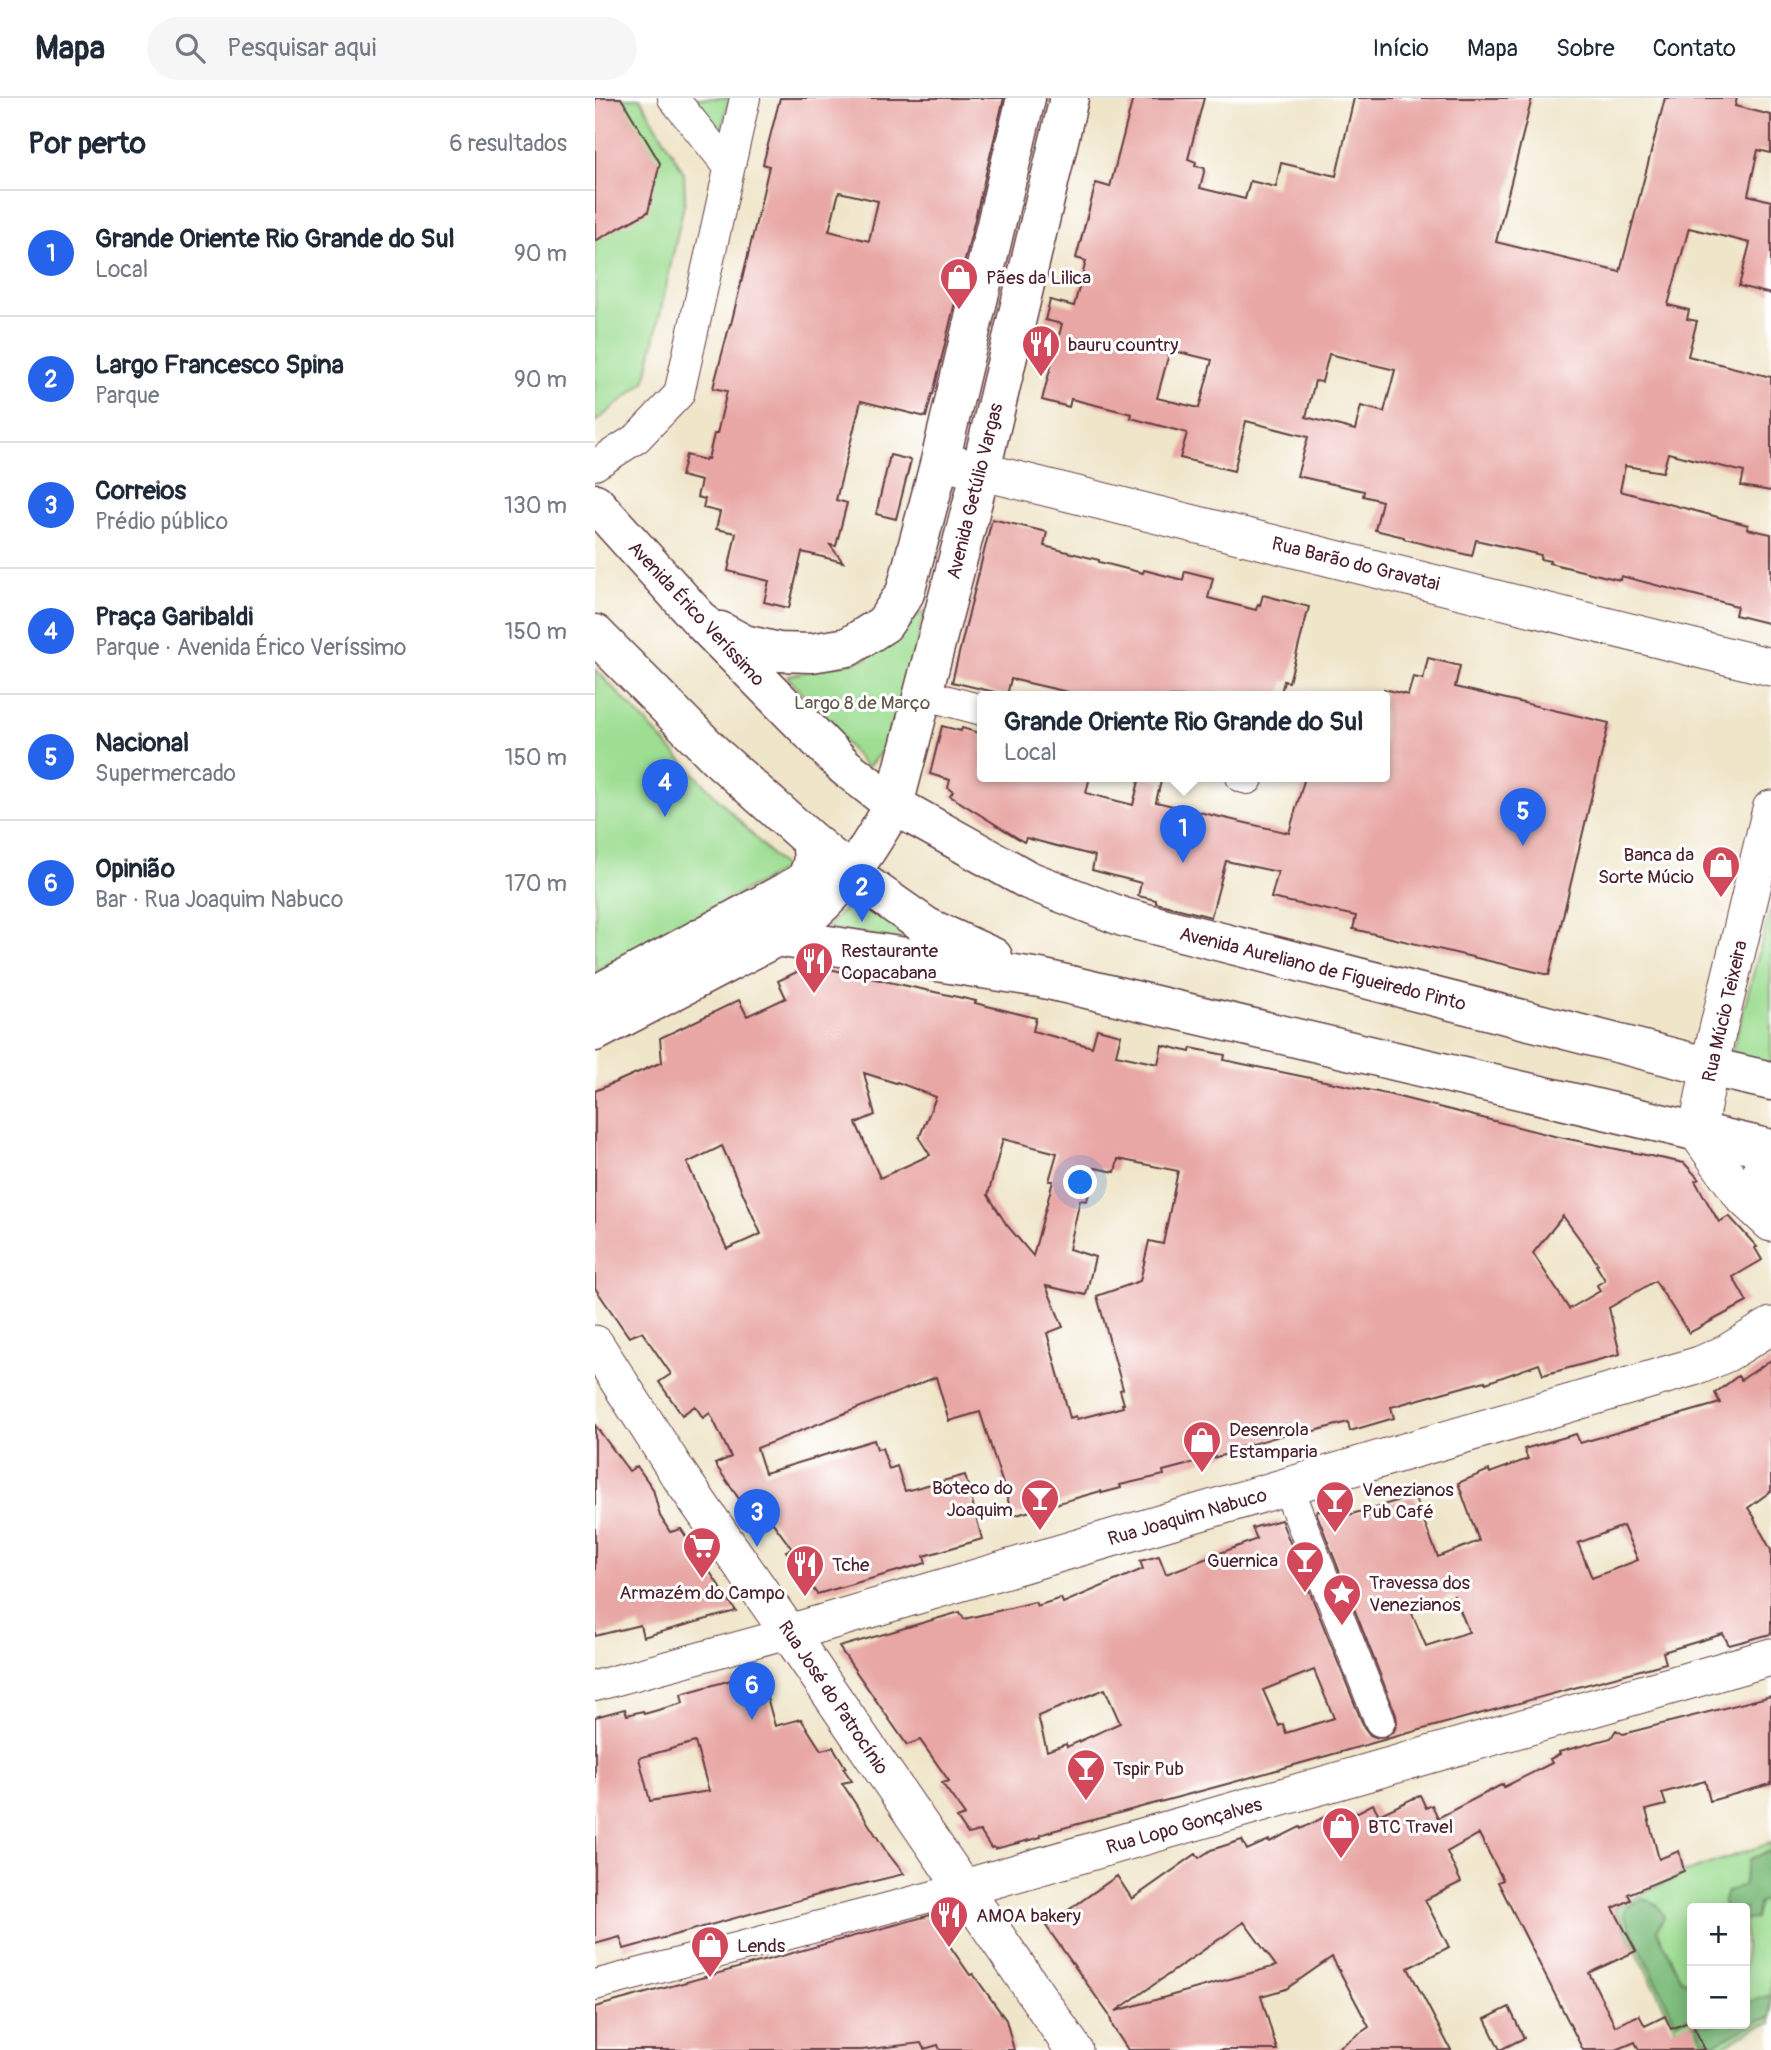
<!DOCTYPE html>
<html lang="pt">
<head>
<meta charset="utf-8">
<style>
	:root { --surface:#fff; --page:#f6f6f7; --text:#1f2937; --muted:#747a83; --line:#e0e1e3; --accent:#2563eb }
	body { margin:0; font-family:Pangolin,sans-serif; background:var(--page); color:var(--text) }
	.controls { position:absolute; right:21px; bottom:21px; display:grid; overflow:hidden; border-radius:7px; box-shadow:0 4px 18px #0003 }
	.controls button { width:63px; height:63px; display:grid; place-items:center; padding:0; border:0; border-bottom:2px solid var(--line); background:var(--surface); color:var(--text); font:35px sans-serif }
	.you { position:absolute; left:486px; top:1085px; width:24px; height:24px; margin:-18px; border:5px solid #fff; border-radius:50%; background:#1a73e8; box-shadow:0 0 0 10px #1a73e833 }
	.badge { display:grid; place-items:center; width:46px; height:46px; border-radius:50%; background:var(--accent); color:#fff; font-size:23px; font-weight:700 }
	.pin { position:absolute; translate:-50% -58px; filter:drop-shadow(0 2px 4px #0008) }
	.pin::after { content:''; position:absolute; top:37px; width:24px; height:21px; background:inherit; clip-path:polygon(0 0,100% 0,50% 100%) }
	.popup { position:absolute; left:382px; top:593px; width:413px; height:91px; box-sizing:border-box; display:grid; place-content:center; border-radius:7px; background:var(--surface); filter:drop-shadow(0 2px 5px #0005); font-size:23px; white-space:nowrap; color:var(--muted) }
	.popup b { font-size:26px; color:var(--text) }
	.popup::after { content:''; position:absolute; left:50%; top:100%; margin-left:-14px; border:14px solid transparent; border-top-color:var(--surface) }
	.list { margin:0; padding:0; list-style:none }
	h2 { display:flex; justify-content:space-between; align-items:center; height:91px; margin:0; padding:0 28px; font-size:30px }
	h2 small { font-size:23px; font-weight:400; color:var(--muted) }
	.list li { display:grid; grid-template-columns:46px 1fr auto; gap:21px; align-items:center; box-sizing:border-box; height:126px; padding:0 28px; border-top:2px solid var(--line) }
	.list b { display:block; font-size:26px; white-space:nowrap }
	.list p { margin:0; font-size:23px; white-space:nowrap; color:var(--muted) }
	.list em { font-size:23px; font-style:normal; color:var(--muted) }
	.icon { flex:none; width:38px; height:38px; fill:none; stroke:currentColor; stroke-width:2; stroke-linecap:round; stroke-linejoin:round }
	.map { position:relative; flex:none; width:1176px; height:1952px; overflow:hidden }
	header { display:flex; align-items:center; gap:42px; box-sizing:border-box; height:98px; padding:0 35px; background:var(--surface); border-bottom:2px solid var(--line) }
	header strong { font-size:33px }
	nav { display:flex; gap:38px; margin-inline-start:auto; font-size:24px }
	.search { width:490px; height:63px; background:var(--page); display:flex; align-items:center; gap:18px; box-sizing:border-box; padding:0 24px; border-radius:38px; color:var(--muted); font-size:26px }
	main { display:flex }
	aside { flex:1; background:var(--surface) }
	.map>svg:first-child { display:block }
</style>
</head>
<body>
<header>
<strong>Mapa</strong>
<div class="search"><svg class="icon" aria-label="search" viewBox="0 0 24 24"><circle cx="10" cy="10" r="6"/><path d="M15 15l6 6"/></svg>Pesquisar aqui</div>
<nav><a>Início</a><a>Mapa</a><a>Sobre</a><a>Contato</a></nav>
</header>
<main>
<aside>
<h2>Por perto<small>6 resultados</small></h2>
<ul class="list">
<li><span class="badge">1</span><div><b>Grande Oriente Rio Grande do Sul</b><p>Local</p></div><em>90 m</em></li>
<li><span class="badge">2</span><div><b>Largo Francesco Spina</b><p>Parque</p></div><em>90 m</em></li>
<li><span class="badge">3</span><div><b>Correios</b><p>Prédio público</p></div><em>130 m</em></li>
<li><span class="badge">4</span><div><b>Praça Garibaldi</b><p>Parque · Avenida Érico Veríssimo</p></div><em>150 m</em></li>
<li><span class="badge">5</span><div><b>Nacional</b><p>Supermercado</p></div><em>150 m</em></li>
<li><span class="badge">6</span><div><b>Opinião</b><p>Bar · Rua Joaquim Nabuco</p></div><em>170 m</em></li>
</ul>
</aside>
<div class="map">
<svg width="1176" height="1952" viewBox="0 0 1176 1952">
	<rect width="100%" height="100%" fill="#fff"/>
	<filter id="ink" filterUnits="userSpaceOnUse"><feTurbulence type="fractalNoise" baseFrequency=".0143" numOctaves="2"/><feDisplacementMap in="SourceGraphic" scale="14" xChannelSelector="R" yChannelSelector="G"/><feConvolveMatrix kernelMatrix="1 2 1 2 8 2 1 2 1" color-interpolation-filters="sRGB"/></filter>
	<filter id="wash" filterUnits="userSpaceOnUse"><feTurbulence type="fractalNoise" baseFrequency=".00686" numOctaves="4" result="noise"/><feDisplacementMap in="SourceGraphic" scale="28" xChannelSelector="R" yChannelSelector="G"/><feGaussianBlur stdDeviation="1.57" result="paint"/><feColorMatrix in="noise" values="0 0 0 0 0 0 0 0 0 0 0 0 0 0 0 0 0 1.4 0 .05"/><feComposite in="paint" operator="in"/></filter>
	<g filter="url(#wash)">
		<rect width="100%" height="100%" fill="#efe5c9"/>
		<path fill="#9ede93" stroke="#747e5f" stroke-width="2" fill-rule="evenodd" d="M 0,0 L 45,0 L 89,75 L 90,102 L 50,284 L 0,324 Z
			M 101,0 L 134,0 L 126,35 Z
			M 330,512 L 299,639 L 272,670 L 192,578 L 271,561 Z
			M 0,571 L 190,771 L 0,873 Z
			M 259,801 L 336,848 L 231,830 Z
			M 1176,810 L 1176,971 L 1135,962 Z
			M 1176,1745 L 1176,1925 L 1162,1929 L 1122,1952 L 1091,1952 L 1020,1810 L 1091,1774 ZM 1097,1810 L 1150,1810 L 1150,1926 L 1097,1926 Z"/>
		<path fill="#7ebd7d" stroke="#646e54" stroke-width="2" d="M 1176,1753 L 1176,1801 L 1164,1804 L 1160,1820 L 1150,1823 L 1150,1810 L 1129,1810 L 1128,1805 L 1132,1793 L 1148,1788 L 1154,1761 Z
			M 1048,1801 L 1062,1806 L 1069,1819 L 1062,1832 L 1086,1881 L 1097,1886 L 1097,1921 L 1096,1918 L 1081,1924 L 1029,1817 L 1031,1809 Z
			M 1176,1897 L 1176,1920 L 1164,1923 L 1119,1946 L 1108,1942 L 1100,1926 L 1150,1926 L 1150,1905 Z"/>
		<g id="blocks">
			<path fill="#e8a7a4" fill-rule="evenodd" d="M 0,0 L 26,0 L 65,65 L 53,114 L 0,143 Z
				M 185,0 L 409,0 L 338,296 L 337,296 L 331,319 L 266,303 L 241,402 L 252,405 L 241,448 L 235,447 L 248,464 L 207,454 L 194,510 L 169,504 L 174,483 L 133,473 L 141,435 L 121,431 L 125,414 L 108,410 L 110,401 L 102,399 L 106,383 L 86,378 L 91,357 L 110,362 L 111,360 L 113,361 L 119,336 L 122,336 L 132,293 L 118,290 L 135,226 L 136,226 L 165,108 L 174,68 L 168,66 ZM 244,94 L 283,103 L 274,143 L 234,133 Z
				M 538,0 L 609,0 L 593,61 L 601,64 L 600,68 L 610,70 L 605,90 L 650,101 L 655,83 L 681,89 L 686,65 L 741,78 L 759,0 L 937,0 L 901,144 L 1025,174 L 1070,0 L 1142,0 L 1140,8 L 1176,17 L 1176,55 L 1163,52 L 1153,97 L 1176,103 L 1176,196 L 1144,188 L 1155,145 L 1094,130 L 1073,207 L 1094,212 L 1092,221 L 1102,223 L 1093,258 L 1176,279 L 1176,393 L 1146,388 L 1149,374 L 1073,355 L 1068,374 L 1030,368 L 1025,393 L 1153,427 L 1152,431 L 1176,436 L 1176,526 L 1140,517 L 1142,508 L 1026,478 L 1025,482 L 954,465 L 955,463 L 945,461 L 946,457 L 881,442 L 877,458 L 809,441 L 809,439 L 780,432 L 787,403 L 768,398 L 769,393 L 702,378 L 713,339 L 651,323 L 639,373 L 585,360 L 592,335 L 536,320 L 537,316 L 476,301 L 474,309 L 447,302 L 467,226 L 450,222 L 455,202 L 479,208 L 491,163 L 481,160 L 501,85 L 515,89 ZM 575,252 L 617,262 L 604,310 L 562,300 ZM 734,256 L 800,272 L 789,314 L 766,308 L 760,332 L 711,319 L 720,283 L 727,284 Z
				M 295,357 L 316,362 L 301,421 L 281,416 Z
				M 397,421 L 452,434 L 449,448 L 504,462 L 504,464 L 548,475 L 549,472 L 588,482 L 590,473 L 618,480 L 613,500 L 661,512 L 663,506 L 665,507 L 668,497 L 714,509 L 694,584 L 689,583 L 685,599 L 472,599 L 473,594 L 416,581 L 412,597 L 357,584 Z
				M 833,560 L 865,568 L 860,589 L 1014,625 L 954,877 L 758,831 L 761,818 L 676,800 L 683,774 L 631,763 L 616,819 L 561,805 L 561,802 L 543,798 L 546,785 L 497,772 L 500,758 L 431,740 L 429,744 L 355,698 L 358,694 L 353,690 L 355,682 L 335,676 L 347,628 L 366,633 L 367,630 L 387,636 L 387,679 L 495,679 L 491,695 L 538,707 L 545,679 L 551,679 L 566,683 L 561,704 L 694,735 L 710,679 L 789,679 L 789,591 L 813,597 L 818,579 L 828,581 Z
				M 216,867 L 381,903 L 380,905 L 441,920 L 438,933 L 497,949 L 502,931 L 526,937 L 521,957 L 563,966 L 567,947 L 595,954 L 596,950 L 630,957 L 629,962 L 792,996 L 959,1038 L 1089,1065 L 1104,1081 L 1100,1083 L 1124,1124 L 1134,1118 L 1162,1149 L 1160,1150 L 1167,1162 L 1138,1179 L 1152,1204 L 1094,1235 L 1060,1183 L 1014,1210 L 1025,1256 L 948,1277 L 944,1266 L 891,1285 L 890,1283 L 796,1309 L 799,1320 L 755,1333 L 753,1324 L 700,1338 L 699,1334 L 632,1353 L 633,1356 L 568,1373 L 569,1377 L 525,1387 L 526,1390 L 507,1395 L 506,1393 L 418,1418 L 385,1314 L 354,1323 L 341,1279 L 162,1350 L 170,1375 L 279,1342 L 282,1351 L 287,1350 L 294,1371 L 302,1368 L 310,1393 L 370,1377 L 387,1441 L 329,1458 L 331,1465 L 222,1496 L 191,1453 L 197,1451 L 167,1410 L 153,1414 L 120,1366 L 136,1359 L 115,1315 L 108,1320 L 100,1308 L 87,1317 L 64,1284 L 76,1276 L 47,1234 L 34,1239 L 0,1190 L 0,993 L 67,964 L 65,940 L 78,934 L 144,902 L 152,918 L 191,900 L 183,883 ZM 269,975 L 301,985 L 302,984 L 341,999 L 324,1040 L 335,1057 L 285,1080 L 261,1025 L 280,1017 ZM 408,1041 L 462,1055 L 454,1083 L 458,1083 L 438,1158 L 411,1126 L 393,1097 ZM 127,1048 L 166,1136 L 132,1151 L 92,1065 ZM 523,1061 L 583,1073 L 568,1146 L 554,1143 L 545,1183 L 502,1198 L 528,1291 L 525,1292 L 529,1306 L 527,1306 L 528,1309 L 482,1321 L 481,1318 L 475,1320 L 452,1235 L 468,1229 L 451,1188 L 491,1197 L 500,1159 L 474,1151 L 485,1102 L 492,1103 L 500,1070 L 520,1074 ZM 968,1118 L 1003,1166 L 1001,1167 L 1010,1182 L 1002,1187 L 1005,1193 L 974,1211 L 938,1155 Z
				M 1176,1262 L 1176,1393 L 1153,1410 L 1160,1420 L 1159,1421 L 1176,1452 L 1176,1536 L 1134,1547 L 1128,1536 L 1068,1554 L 1071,1565 L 799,1639 L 632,1686 L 457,1733 L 445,1737 L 446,1739 L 400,1751 L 398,1749 L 396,1750 L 385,1733 L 373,1736 L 362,1720 L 370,1717 L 347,1685 L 354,1683 L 325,1642 L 312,1647 L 244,1549 L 365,1514 L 369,1521 L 440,1504 L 442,1508 L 466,1500 L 468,1505 L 548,1471 L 545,1463 L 564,1458 L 571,1476 L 662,1441 L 657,1430 L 686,1422 L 769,1629 L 775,1637 L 783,1640 L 791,1639 L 799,1633 L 802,1625 L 801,1617 L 721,1414 L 737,1407 L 743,1420 L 819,1398 L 843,1459 L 884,1443 L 863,1385 L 894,1372 L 895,1375 L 933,1361 L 929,1351 L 981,1336 L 985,1345 L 1125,1305 L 1120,1295 L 1143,1278 L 1146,1282 ZM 1028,1428 L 1043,1462 L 997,1480 L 983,1445 ZM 859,1498 L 874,1534 L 831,1548 L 815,1511 ZM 719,1572 L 739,1620 L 691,1635 L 688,1626 L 684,1628 L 668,1592 ZM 510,1591 L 525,1625 L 472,1649 L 471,1646 L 452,1653 L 443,1618 Z
				M 0,1327 L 34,1373 L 42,1368 L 58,1391 L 65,1418 L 75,1434 L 86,1431 L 141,1513 L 48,1539 L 45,1527 L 0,1538 Z
				M 165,1574 L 180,1628 L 206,1621 L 226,1652 L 238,1649 L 251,1670 L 248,1670 L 257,1683 L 247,1685 L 291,1753 L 309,1776 L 230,1795 L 29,1851 L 25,1839 L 0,1846 L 0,1619 L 30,1611 L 32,1617 L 48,1613 L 49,1616 L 88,1605 L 86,1596 ZM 100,1644 L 114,1693 L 55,1703 L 44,1660 Z
				M 1176,1598 L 1176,1686 L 1115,1703 L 1110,1683 L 1067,1695 L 1071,1707 L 1051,1712 L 1064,1761 L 1084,1753 L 1089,1773 L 1033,1796 L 1036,1802 L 1018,1810 L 1041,1853 L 994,1875 L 1020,1928 L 1044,1917 L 1050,1928 L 1070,1918 L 1076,1931 L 1096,1923 L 1110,1952 L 1044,1952 L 1040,1944 L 1021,1952 L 988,1952 L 903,1784 L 908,1782 L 884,1736 L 852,1754 L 866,1784 L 830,1802 L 854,1849 L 813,1870 L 856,1952 L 740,1952 L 774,1929 L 737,1859 L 691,1891 L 666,1898 L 682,1952 L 533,1952 L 518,1929 L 514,1917 L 451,1828 L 522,1778 L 537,1801 L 601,1756 L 604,1760 L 616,1752 L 647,1742 L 652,1752 L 674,1742 L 675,1744 L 705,1729 L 706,1731 L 733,1717 L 738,1727 L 778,1706 L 784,1717 L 825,1697 L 831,1710 L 837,1707 L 843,1720 L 908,1686 L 909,1689 L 957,1665 L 955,1661 L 965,1656 L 964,1654 L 1016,1640 L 1021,1632 L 1028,1636 ZM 649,1824 L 681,1868 L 521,1913 Z
				M 343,1815 L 350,1818 L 363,1837 L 350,1841 L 375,1877 L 378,1876 L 411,1922 L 419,1952 L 345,1952 L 343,1947 L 329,1951 L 326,1945 L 267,1952 L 0,1952 L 0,1909 Z
				M 914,1909 L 929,1940 L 905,1952 L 890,1921 Z"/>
		</g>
	</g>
	<g filter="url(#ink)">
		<use href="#blocks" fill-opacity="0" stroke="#633d43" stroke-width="2"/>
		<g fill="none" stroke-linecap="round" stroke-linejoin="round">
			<defs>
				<path id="minor" d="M 78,0 L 134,69
					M 0,367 L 42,340 L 84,296 L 150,0
					M 327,596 L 387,612
					M 646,679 L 653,681
					M 692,1388 L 785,1623
					M 0,1588 L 194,1535
					M 0,1887 L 369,1790"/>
				<path id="tertiary" d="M 345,363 L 1176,569
					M 1176,711 L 1119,948 L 1102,1034 L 1148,1099 L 1176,1125
					M 1168,1049 C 1167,1066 1166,1079 1176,1092
					M 0,1246 L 82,1374 L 194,1535 L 479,1952
					M 194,1535 L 1105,1267 L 1132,1255 L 1176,1228
					M 369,1790 L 1176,1559"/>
				<path id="secondary" d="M 0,405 L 108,525 L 250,669 L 299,707 L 433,782 L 528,819 L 1115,969 L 1176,983
					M 125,533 L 149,546 L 184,554 L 216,555 L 253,549 L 289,526 L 310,495 L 345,363 L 431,0
					M 0,536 L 123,660 L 215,742 L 255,775 L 332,829 L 398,859
					M 181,839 L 445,880 L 1176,1051
					M 0,897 L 209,784 C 218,769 220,759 215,742
					M 0,934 C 44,911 88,888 132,865 C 164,848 201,832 227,806 C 257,778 279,742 299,707 L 386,372 L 474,0"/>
			</defs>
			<use href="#minor" stroke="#633d43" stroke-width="32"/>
			<use href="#tertiary" stroke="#633d43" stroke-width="39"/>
			<use href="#secondary" stroke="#633d43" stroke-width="41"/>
			<use href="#minor" stroke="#fff" stroke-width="30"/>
			<use href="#tertiary" stroke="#fff" stroke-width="37"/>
			<use href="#secondary" stroke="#fff" stroke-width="38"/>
		</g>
	</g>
	<defs>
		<symbol id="shop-pin" viewBox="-11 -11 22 30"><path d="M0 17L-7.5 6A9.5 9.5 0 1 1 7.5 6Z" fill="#d1495b" stroke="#fff"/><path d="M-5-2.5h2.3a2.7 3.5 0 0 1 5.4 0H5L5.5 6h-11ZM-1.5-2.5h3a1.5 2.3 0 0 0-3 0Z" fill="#fff"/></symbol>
		<symbol id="restaurant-pin" viewBox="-11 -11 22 30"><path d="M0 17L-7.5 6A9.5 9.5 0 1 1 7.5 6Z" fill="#d1495b" stroke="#fff"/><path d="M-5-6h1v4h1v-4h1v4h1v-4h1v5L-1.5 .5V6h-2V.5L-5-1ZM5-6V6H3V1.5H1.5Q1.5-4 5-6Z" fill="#fff"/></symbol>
		<symbol id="bar-pin" viewBox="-11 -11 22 30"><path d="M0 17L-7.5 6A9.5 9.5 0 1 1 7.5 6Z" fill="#d1495b" stroke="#fff"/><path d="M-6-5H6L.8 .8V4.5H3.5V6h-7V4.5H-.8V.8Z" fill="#fff"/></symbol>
		<symbol id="supermarket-pin" viewBox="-11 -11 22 30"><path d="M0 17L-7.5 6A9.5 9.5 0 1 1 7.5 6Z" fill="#d1495b" stroke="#fff"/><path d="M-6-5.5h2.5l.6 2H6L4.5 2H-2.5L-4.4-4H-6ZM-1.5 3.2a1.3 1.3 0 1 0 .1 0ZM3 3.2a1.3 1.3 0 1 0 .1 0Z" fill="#fff"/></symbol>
		<symbol id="sight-pin" viewBox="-11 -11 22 30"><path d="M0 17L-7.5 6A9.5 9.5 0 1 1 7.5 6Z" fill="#d1495b" stroke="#fff"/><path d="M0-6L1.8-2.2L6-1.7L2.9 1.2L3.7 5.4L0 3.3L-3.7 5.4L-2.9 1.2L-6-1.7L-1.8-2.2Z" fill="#fff"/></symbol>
	</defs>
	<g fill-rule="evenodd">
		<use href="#shop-pin" x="342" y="157" width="44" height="60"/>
		<use href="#restaurant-pin" x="424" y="224" width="44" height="60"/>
		<use href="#shop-pin" x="1104" y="745" width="44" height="60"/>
		<use href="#restaurant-pin" x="197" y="841" width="44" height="60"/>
		<use href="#shop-pin" x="585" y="1320" width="44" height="60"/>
		<use href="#bar-pin" x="423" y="1378" width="44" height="60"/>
		<use href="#bar-pin" x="718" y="1380" width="44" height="60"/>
		<use href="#supermarket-pin" x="85" y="1426" width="44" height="60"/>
		<use href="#bar-pin" x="688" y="1440" width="44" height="60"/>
		<use href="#restaurant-pin" x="188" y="1444" width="44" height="60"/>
		<use href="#sight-pin" x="725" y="1473" width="44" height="60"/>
		<use href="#bar-pin" x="469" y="1648" width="44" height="60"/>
		<use href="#shop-pin" x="724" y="1706" width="44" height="60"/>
		<use href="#restaurant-pin" x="332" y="1795" width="44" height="60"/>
		<use href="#shop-pin" x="93" y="1825" width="44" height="60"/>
	</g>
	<g text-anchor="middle" stroke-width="6" stroke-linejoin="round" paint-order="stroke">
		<g font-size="19" fill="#4a1f2b" stroke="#fff" text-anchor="start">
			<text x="391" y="186">Pães da Lilica</text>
			<text x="473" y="253">bauru country</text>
			<text x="1099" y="763" text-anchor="end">Banca da<tspan x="1099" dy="22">Sorte Múcio</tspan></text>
			<text x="246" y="859">Restaurante<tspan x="246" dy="22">Copacabana</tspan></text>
			<text x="634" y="1338">Desenrola<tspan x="634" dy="22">Estamparia</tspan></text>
			<text x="418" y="1396" text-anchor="end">Boteco do<tspan x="418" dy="22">Joaquim</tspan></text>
			<text x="767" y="1398">Venezianos<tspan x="767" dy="22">Pub Café</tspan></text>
			<text x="683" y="1469" text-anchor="end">Guernica</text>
			<text x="237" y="1473">Tche</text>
			<text x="774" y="1491">Travessa dos<tspan x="774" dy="22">Venezianos</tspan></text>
			<text x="107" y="1501" text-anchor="middle">Armazém do Campo</text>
			<text x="518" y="1677">Tspir Pub</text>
			<text x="773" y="1735">BTC Travel</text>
			<text x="381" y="1824">AMOA bakery</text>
			<text x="142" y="1854">Lends</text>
		</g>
		<g font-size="19" fill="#4a1f2b" stroke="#fff">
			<text transform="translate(379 393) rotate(-76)" y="7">Avenida Getúlio Vargas</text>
			<text transform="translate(761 465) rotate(14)" y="7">Rua Barão do Gravatai</text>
			<text transform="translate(102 515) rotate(47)" y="7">Avenida Érico Veríssimo</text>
			<text transform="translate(728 870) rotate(14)" y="7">Avenida Aureliano de Figueiredo Pinto</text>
			<text transform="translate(1129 913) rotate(-77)" y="7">Rua Múcio Teixeira</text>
			<text transform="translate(592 1418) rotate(-16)" y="7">Rua Joaquim Nabuco</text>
			<text transform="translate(239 1599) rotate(56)" y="7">Rua José do Patrocínio</text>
			<text transform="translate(589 1727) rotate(-16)" y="7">Rua Lopo Gonçalves</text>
		</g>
		<g font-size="19" fill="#63584a" stroke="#fff">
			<text x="267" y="611">Largo 8 de Março</text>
		</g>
	</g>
</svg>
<div class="controls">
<button>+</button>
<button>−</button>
</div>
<div class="you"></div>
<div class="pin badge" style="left:588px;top:765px">1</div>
<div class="popup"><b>Grande Oriente Rio Grande do Sul</b>Local</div>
<div class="pin badge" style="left:267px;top:824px">2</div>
<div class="pin badge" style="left:162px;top:1449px">3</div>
<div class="pin badge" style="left:70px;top:719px">4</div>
<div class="pin badge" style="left:928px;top:748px">5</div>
<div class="pin badge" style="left:157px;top:1622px">6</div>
</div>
</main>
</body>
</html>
